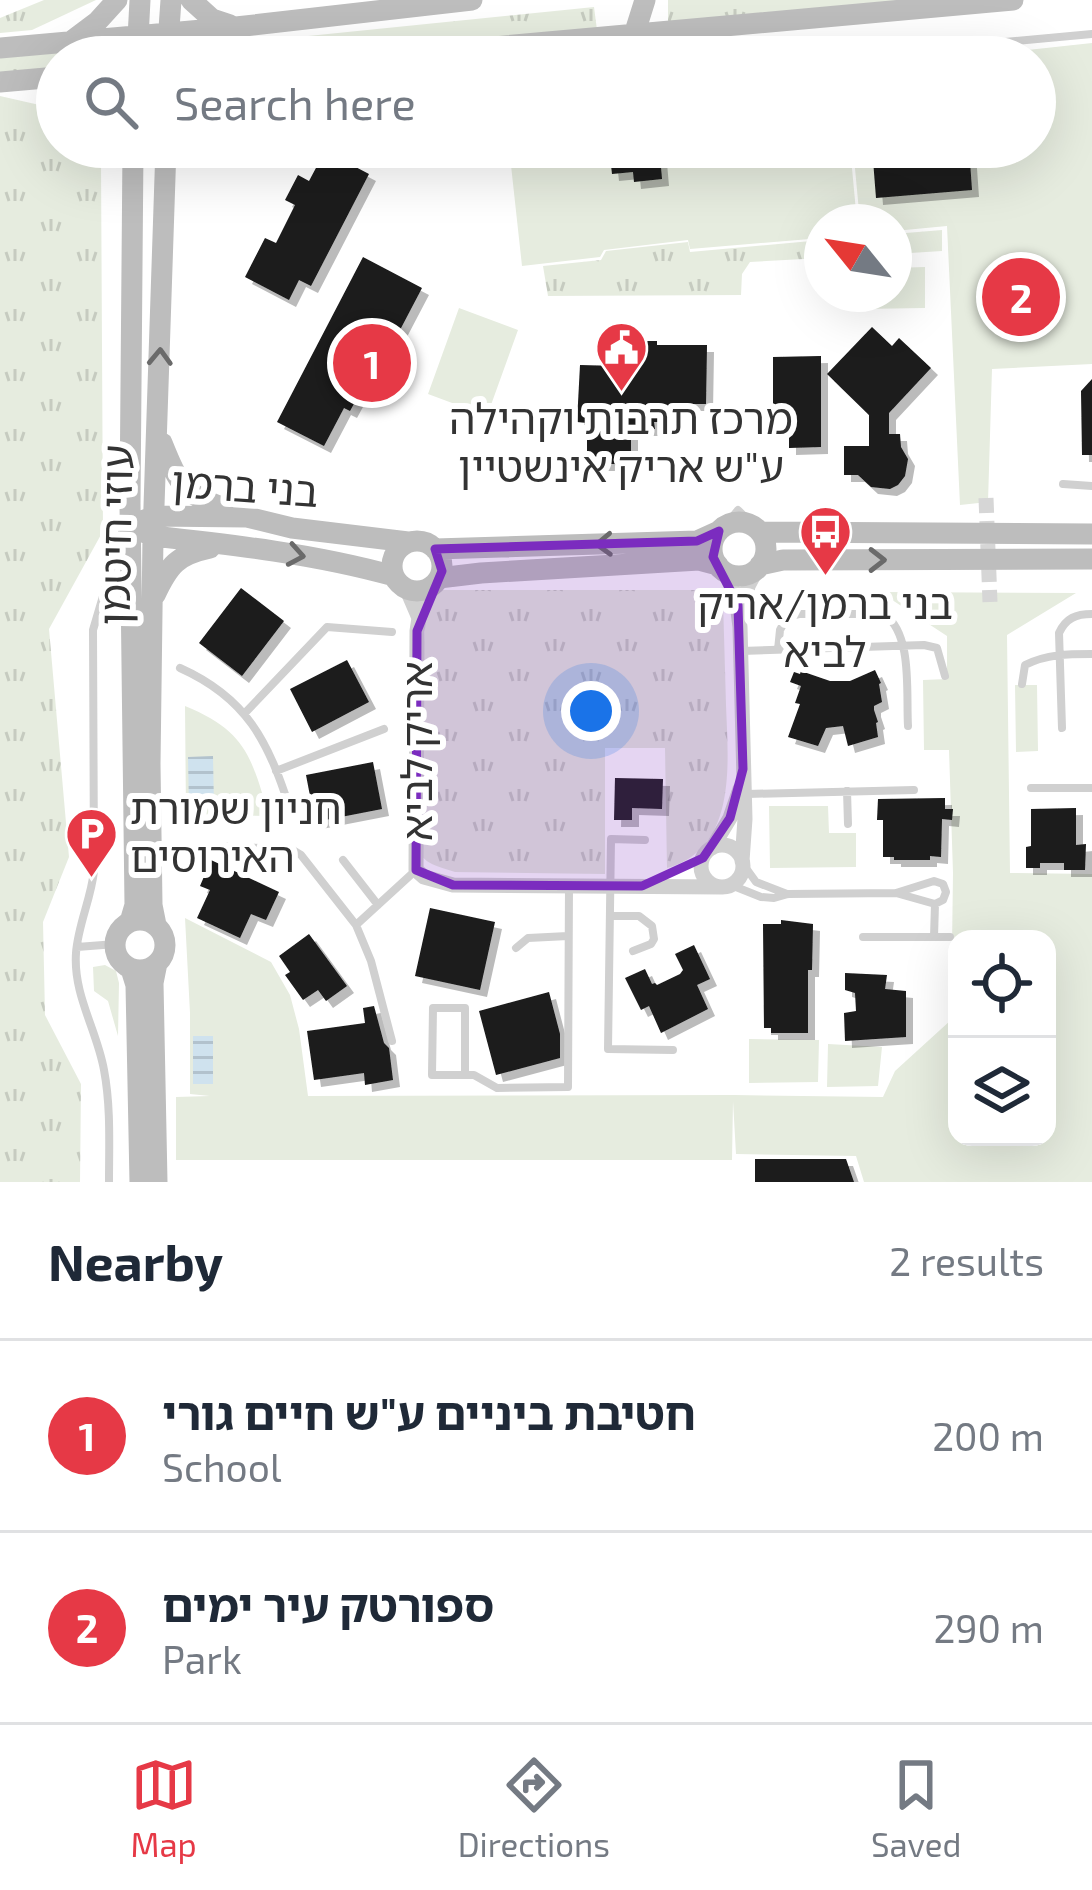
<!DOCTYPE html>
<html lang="en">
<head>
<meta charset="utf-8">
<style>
	:root { --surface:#fff; --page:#f6f6f7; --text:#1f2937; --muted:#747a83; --line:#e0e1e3; --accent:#e63946 }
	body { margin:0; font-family:"Exo 2","Noto Sans Hebrew",sans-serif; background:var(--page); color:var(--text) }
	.controls { position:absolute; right:36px; bottom:36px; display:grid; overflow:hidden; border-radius:24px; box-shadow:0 12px 48px #0002 }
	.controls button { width:108px; height:108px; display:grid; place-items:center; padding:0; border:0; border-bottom:3px solid var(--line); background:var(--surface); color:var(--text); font:60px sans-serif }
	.compass { position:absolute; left:804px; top:204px; width:108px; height:108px; border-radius:50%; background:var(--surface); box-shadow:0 12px 48px #0002; rotate:300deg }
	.you { position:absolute; left:591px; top:711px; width:42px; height:42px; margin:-30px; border:9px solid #fff; border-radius:50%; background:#1a73e8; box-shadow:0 0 0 18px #1a73e833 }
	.badge { display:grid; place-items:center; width:78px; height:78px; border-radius:50%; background:var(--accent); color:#fff; font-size:39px; font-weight:700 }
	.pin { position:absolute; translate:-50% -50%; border:6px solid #fff; box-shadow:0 3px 12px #0006 }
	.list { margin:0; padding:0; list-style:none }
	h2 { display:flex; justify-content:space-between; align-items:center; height:156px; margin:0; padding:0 48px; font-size:51px }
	h2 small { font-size:39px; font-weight:400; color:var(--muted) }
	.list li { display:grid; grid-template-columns:78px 1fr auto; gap:36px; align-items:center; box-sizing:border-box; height:192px; padding:0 48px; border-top:3px solid var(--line) }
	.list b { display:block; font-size:45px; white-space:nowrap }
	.list p { margin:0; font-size:39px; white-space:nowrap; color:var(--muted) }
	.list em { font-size:39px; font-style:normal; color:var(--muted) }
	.icon { flex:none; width:66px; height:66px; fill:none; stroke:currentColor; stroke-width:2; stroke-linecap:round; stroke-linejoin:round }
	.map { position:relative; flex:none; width:1092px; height:1182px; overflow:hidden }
	.search { position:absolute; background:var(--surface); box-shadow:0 12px 48px #0002; left:36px; right:36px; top:36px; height:132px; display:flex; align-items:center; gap:30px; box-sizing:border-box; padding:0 42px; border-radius:66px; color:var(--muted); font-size:45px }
	.sheet { height:540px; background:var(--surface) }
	nav { display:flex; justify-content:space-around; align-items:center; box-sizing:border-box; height:168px; border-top:3px solid var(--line); background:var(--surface); font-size:33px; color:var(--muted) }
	nav a { display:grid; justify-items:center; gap:6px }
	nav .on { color:var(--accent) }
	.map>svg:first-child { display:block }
</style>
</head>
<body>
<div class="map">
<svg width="1092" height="1182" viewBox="0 0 1092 1182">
	<defs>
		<pattern id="grass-tufts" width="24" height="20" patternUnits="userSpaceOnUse" patternTransform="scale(3)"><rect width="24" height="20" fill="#e6ecdf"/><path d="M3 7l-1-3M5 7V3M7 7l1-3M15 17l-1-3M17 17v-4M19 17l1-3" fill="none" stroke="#c6cbc0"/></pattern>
		<pattern id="water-rules" width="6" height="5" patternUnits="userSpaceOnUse" patternTransform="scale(3)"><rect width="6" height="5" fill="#cfe2ee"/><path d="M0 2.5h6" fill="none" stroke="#b2c2cd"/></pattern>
		<filter id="shadow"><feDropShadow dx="7" dy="7" stdDeviation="0" flood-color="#0004"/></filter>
	</defs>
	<rect width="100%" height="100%" fill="#fff"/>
	<path fill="url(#grass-tufts)" d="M 44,0 L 96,0 L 32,30 L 0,33 L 0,18 Z
		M 668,0 L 920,0 L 668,23 Z
		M 594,7 L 597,30 L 332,57 L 220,57 L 220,45 Z
		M 122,45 L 121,57 L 57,57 L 57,67 L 0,74 L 0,58 Z
		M 0,96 L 57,109 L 57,147 L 91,147 L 101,161 L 103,531 L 49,629 L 69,857 L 43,922 L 45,1015 L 81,1084 L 80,1182 L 0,1182 Z
		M 942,230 L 942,251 L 894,254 L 894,234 Z
		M 822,240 L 822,258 L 750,262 L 742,274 L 741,295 L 548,296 L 543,266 L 601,260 L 606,251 L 688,242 L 690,252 Z
		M 427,590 L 715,590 L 723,601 C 724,635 725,670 726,705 C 728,762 738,849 667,868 L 665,748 L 605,748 L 605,874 L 455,872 C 430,864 420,863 413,836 Z"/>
	<path fill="#e6ecdf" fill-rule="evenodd" d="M 1092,43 L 1092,364 L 992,369 L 988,502 L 960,505 L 947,226 L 894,231 L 894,222 L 860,222 L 853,147 L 1035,147 L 1035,57 L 962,57 Z
		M 509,147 L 850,147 L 857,222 L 822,222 L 822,238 L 690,249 L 688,240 L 604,250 L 600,257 L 522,266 Z
		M 925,267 L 925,308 L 860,309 L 860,294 L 894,294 L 894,268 Z
		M 459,308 L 518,330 L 487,416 L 428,394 Z
		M 880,592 L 1076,593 L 1007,635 L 1010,873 L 1092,874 L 1092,1182 L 864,1182 L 856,1156 L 736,1154 L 733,1101 L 732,1160 L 176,1160 L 176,1097 L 210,1096 L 190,1094 L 190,1013 L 185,918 L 271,962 L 290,995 L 299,1029 L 308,1096 L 734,1095 L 883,1097 L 895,1071 L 951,1020 L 953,873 L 949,750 L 924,750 L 923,680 L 947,679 L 947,636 ZM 957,939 L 1047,939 L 1047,1137 L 957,1137 Z
		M 1015,685 L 1037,685 L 1038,751 L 1016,752 Z
		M 185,706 C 246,731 251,756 269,816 L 186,814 Z
		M 828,806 L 829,833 L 856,833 L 856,867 L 770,868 L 769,806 Z
		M 105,965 L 116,971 L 119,983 L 118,1036 L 108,1001 L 94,991 L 93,967 Z
		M 749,1039 L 819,1040 L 818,1082 L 749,1083 Z
		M 828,1044 L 882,1047 L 878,1086 L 827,1087 Z"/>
	<path fill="url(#water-rules)" d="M 213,756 L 214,806 L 189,807 L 188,757 Z
		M 193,1036 L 213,1036 L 213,1084 L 193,1084 Z"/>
	<path fill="#1a1a1a" filter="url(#shadow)" d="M 609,147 L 644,147 L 645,157 L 660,156 L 662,179 L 634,182 L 633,172 L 612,174 Z
		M 872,147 L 969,147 L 972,190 L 876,198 Z
		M 325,151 L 369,174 L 311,286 L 299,280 L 289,300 L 245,277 L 265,238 L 276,243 L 295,205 L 285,200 L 298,175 L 309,181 Z
		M 363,257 L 422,288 L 390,349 L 379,343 L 356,386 L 362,389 L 350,411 L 344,408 L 324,446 L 277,422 Z
		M 872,327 L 892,346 L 899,338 L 931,368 L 889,413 L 889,434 L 900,434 L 901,447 L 908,459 L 905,476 L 898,485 L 890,489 L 871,487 L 858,475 L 844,475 L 844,446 L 869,446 L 869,415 L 827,374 Z
		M 629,341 L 657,341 L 657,345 L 707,345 L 706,404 L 687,404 L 686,422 L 654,422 L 655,429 L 631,429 L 631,451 L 621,451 L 621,464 L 587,464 L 587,423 L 577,422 L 580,365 L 619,366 L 619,360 L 629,360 Z
		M 821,356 L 821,447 L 789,448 L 789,410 L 773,411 L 773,357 Z
		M 1092,379 L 1092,455 L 1082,455 L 1081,391 Z
		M 241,588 L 284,621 L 242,676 L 199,643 Z
		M 347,660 L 369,702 L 312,732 L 290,689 Z
		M 875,670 L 881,683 L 879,684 L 882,702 L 874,706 L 874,710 L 878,722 L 876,723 L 878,737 L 848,746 L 843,726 L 826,728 L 818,746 L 788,737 L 800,704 L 795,703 L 801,686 L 790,682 L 794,672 L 800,674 L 801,671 L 830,681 L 850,681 Z
		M 373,762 L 382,809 L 315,822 L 306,775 Z
		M 615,778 L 663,779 L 662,809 L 632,808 L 632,820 L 614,820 Z
		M 945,798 L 945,809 L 953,809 L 952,820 L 942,819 L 941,857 L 930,856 L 930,860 L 894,860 L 894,857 L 883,857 L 883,820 L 877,820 L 878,799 Z
		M 1076,808 L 1076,845 L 1086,844 L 1085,870 L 1064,870 L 1064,863 L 1040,863 L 1040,868 L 1026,868 L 1026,847 L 1031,846 L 1031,809 Z
		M 211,860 L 279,892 L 266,920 L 251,914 L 240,938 L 197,918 L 210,890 L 200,886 Z
		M 430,908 L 495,922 L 480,990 L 415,976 Z
		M 781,920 L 813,924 L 812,970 L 808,970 L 808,1033 L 771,1033 L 771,1028 L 764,1028 L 763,924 L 781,924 Z
		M 309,934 L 347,986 L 326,1001 L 318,990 L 303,1000 L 285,975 L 290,972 L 279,956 Z
		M 694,945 L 710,979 L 697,985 L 708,1009 L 661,1033 L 649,1006 L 641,1010 L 625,978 L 645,969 L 652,984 L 655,983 L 657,985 L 680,974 L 683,970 L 675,954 Z
		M 845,973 L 887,975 L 885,989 L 906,991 L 906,1037 L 845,1041 L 844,1013 L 856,1011 L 855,993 L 845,990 Z
		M 549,992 L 560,1034 L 560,1058 L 496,1075 L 479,1011 Z
		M 374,1006 L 384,1043 L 389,1048 L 393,1080 L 365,1085 L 364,1073 L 314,1080 L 307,1031 L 365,1023 L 363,1008 Z
		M 755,1159 L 846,1159 L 854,1182 L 755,1182 Z"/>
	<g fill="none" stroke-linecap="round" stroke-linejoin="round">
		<path stroke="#d6d6d6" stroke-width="15" stroke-dasharray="15 8" stroke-linecap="butt" d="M 986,498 L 990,602"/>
		<path stroke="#d0d0d0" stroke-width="8" d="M 573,48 L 588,57
			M 619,57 L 634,41
			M 842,57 L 1092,34
			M 1063,484 L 1092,486
			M 726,525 L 738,510 L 754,526
			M 778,650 L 780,630 L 787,617 L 799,614 L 884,614 C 913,634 906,693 908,726
			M 741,651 L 924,645 L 937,648 L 945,676
			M 180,668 C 247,698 268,741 290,809
			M 1022,684 L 1025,665 C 1047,654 1068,654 1092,654
			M 244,714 L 327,627 L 392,632
			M 1062,728 L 1059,633 C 1066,618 1076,614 1092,614
			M 276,771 L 384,729
			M 1031,788 L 1092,788
			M 847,791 L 848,824
			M 747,794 L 914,790
			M 645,840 L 611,839 L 608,1049 L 673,1050
			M 210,846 L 291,849 L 301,855 L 356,925
			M 343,860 L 378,905
			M 743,864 L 756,882 L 787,894
			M 731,885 L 761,897 L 774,898 L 788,894 L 896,893 L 934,881 L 943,884 L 946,892 L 943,900 L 935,904 L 896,893
			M 610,916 L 639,916 L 652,926 L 654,939 L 651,944 L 633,951
			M 863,937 L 950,937
			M 934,937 L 935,904
			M 77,947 L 116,944
			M 516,948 L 528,938 L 568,936
			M 392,1041 L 371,961 L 356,925 L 415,871
			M 465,1075 L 465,1008 L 433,1008 L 432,1075 L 474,1075 L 497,1088 L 568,1087 L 569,886
			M 109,1182 C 109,1145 111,1107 104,1070 C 97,1030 73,995 76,953 C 78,925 91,899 94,871 L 93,630 L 123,529"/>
		<path stroke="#d0d0d0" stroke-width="15" d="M 724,571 L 736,596 L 740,627 L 745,819 L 742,861
			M 430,588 L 419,618 L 417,631 L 416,870 L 424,877 L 453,885 L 723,887
			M 407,590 L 419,618
			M 743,612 L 748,586 L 757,569
			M701 866a21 21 0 1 1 42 0a21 21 0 1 1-42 0Z
			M 712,848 L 730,818 L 740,789"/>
		<path stroke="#bdbdbd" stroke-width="21" d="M 191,0 L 212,19 L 230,25
			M 634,35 L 645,0
			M 73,40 L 97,22 L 117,0
			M 0,48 L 236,27 L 472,0
			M 137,57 L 140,0
			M 167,57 L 171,0
			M 382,57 L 1013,0
			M 0,82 L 57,77
			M 162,443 C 179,485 184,496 229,509
			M 142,521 L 155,516 L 247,517 L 292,528 L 408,542
			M712 549a27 27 0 1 1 54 0a27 27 0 1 1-54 0Z
			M 141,531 L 153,536 C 234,545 315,554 394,576
			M 761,532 L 1092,534
			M392 566a25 25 0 1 1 50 0a25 25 0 1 1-50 0Z
			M 435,549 L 697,541 L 719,531
			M 760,565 L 783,560 L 1092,559
			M 439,578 L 481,573 L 699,560 L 718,565
			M 155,595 C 169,565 177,555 210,548
			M115 945a25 25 0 1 1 50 0a25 25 0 1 1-50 0Z
			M 130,922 L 135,905 L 130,504 L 133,147
			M 156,925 L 152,905 L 150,764 L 153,536 L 166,147
			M 131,969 L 136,985 L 140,1182
			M 157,1182 L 153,983 L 157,963"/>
	</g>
	<defs><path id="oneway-chevron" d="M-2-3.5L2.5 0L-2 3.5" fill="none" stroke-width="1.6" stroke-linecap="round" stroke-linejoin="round" transform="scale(3)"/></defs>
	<g stroke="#6a6a6a">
		<use href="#oneway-chevron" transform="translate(160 357) rotate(-88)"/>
		<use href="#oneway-chevron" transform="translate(604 544) rotate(178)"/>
		<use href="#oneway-chevron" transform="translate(296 555) rotate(10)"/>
		<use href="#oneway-chevron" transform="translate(877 560)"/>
	</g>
	<path fill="#7b2cbf" fill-opacity="0.2" stroke="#7b2cbf" stroke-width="9" stroke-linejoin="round" d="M 719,531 L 713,557 L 738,605 L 743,769 L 730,818 L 703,858 L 642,886 L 453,885 L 416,870 L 417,631 L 442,571 L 435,549 L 697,541 Z"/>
	<defs>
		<symbol id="civic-pin" viewBox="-11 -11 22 30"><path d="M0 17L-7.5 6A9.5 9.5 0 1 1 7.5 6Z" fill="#e63946" stroke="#fff"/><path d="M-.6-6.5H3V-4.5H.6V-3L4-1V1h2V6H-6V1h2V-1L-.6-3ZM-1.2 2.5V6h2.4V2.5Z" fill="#fff"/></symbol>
		<symbol id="bus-pin" viewBox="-11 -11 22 30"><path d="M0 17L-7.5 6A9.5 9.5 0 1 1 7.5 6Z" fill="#e63946" stroke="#fff"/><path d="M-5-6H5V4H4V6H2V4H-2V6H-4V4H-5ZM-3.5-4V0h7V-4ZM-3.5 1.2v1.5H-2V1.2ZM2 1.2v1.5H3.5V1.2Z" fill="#fff"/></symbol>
		<symbol id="parking-pin" viewBox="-11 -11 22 30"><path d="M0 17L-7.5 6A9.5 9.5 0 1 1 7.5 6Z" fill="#e63946" stroke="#fff"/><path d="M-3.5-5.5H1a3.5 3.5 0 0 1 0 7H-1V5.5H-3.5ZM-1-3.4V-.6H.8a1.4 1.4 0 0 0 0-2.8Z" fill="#fff"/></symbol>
	</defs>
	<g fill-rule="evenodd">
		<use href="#civic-pin" x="592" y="318" width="59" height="81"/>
		<use href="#bus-pin" x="796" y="502" width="59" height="81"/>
		<use href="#parking-pin" x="62" y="804" width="59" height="81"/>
	</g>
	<g text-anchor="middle" stroke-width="12" stroke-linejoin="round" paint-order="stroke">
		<g font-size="42" fill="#333" stroke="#fff">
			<text x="621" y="434">מרכז תרבות וקהילה<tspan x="621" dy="48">ע"ש אריק אינשטיין</tspan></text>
			<text x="825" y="619">בני ברמן/אריק<tspan x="825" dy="48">לביא</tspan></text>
			<text x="130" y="824" text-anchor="start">חניון שמורת<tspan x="130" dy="48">האירוסים</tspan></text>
		</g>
		<g font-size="42" fill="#333" stroke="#fff">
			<text transform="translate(245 487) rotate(4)" y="15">בני ברמן</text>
			<text transform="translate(116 535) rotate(-89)" y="15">עוזי חיטמן</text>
			<text transform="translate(417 751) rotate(-90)" y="15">אריק לביא</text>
		</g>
	</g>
</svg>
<div class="controls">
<button><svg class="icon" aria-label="locate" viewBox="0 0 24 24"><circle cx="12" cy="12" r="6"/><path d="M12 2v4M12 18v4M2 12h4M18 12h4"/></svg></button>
<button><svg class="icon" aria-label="layers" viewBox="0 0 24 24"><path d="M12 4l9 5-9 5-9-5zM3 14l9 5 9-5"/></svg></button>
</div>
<svg class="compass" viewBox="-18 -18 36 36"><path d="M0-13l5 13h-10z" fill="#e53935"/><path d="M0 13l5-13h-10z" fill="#747a83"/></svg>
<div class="you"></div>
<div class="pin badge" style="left:372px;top:363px">1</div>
<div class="pin badge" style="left:1021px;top:297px">2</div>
<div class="search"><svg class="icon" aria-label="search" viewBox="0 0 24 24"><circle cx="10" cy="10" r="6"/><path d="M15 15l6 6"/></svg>Search here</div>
</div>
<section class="sheet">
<h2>Nearby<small>2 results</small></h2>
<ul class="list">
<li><span class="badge">1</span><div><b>חטיבת ביניים ע&quot;ש חיים גורי</b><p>School</p></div><em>200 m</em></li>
<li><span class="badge">2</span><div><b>ספורטק עיר ימים</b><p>Park</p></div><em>290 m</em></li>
</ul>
</section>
<nav>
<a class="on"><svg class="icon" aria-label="map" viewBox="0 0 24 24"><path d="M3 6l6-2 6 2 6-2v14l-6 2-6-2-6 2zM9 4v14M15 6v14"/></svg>Map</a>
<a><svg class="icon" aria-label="directions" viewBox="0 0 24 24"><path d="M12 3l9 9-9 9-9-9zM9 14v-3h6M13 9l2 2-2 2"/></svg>Directions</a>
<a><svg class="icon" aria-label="saved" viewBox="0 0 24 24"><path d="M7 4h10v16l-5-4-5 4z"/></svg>Saved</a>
</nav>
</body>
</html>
